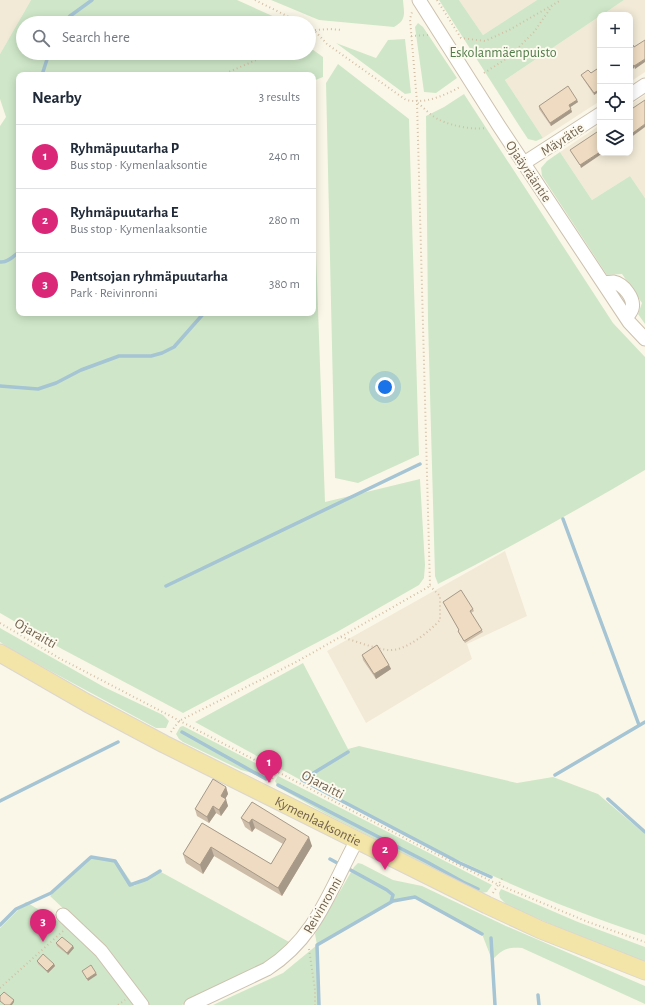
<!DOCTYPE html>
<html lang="en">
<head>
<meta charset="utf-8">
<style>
	:root { --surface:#fff; --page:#f6f6f7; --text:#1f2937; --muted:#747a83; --line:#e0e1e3; --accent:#db2777 }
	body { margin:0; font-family:"Alegreya Sans",sans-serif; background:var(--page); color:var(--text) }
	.controls { position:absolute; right:12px; top:12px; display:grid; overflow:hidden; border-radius:8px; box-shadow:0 2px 10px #0003 }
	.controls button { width:36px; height:36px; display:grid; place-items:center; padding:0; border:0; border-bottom:1px solid var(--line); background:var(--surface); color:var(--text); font:20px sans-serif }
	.you { position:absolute; left:385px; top:387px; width:14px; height:14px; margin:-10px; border:3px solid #fff; border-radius:50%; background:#1a73e8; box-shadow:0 0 0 6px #1a73e833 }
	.badge { display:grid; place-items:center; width:26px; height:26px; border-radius:50%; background:var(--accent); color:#fff; font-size:13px; font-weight:700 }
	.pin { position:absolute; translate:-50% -33px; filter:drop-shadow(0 1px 2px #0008) }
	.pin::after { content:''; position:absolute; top:21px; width:14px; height:12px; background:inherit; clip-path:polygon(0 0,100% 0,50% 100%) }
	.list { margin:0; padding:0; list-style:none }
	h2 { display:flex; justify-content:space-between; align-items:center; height:52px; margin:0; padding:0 16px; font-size:17px }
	h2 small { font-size:13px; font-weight:400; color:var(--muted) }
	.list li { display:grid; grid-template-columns:26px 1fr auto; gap:12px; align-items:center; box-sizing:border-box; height:64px; padding:0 16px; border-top:1px solid var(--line) }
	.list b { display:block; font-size:15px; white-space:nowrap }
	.list p { margin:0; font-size:13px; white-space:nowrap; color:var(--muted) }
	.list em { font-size:13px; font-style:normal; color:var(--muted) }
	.icon { flex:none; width:22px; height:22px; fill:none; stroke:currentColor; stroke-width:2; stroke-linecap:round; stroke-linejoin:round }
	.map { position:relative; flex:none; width:645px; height:1005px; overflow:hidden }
	.search { position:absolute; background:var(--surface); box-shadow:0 2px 10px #0003; left:16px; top:16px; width:300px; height:44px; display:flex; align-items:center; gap:10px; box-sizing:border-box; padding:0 14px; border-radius:22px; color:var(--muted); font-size:15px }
	.panel { position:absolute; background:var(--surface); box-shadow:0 2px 10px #0003; left:16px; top:72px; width:300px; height:244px; border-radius:8px }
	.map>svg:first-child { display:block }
</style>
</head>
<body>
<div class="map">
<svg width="645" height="1005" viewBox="0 0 645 1005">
	<rect width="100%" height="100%" fill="#fbf7e8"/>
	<path fill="#f2ead7" d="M 0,0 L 31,0 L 0,54 Z
		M 459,0 L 537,0 L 483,35 Z
		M 624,0 L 645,0 L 645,72 L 630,82 L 630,15 L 602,15 Z
		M 600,16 L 600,101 L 543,138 L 505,80 Z
		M 645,95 L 645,198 L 630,176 L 592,200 L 560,152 L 600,125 L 600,153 L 630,153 L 630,105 Z
		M 505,551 L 527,616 L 467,644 L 472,659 L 366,723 L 327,651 Z"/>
	<path fill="#cfe7c8" d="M 31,0 L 237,0 L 288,23 L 23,23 L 23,53 L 309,53 L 309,47 L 323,57 L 323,77 L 313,81 L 313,75 L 19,75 L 19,313 L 313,313 L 313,171 L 325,502 L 420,479 L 425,565 L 424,578 L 419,585 L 337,632 L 183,713 L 62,649 L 0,613 L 0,126 L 6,117 L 0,99 L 0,54 Z
		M 271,0 L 403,0 C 404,13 407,20 394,27 L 319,20 Z
		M 439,0 L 459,0 L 483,35 L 537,0 L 624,0 L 602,15 L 600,15 L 600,16 L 505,80 L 543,138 L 536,141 L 528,139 L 520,127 Z
		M 418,23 L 423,27 L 457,78 L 436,93 L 424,92 L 415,27 Z
		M 405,39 L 411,93 L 405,94 L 336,43 L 376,58 L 388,40 Z
		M 338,64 L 409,119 L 419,455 L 358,483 L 335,478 L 326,83 Z
		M 464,94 L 613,323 L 645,357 L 645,470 C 577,510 508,549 438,584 L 435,576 L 428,320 L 426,116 L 444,107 Z
		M 560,152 L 592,200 L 630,176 L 645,198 L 645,324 L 638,314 L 642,303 L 622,274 L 607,275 L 542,176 L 541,168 L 547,161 Z
		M 0,628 L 104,687 L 163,715 L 169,721 L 166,728 L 156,728 L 17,653 L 0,642 Z
		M 303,663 L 348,749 L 359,746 L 517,783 L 553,777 L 598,794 L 645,834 L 645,935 C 487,884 340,802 195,722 Z
		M 183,726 L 271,771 L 272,773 L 267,780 L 252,773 L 241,770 L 183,742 L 179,739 L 176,734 L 180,727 Z
		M 278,776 L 492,885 L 487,892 L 482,893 L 326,814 L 278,787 L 275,781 Z
		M 91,858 L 116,860 L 134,886 L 161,872 L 291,943 L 268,962 L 182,1005 L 145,1005 L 103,946 L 50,896 Z
		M 358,863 L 362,864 L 393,880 L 422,886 L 506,926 L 645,986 L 645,1004 L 522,948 C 506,947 503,949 492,960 L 482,934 L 415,897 L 393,901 L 317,945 L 319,1005 L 213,1005 L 283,973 L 317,945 L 315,934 L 354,867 Z
		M 501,889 L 578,922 L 645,947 L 645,962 L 555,926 L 507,905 L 500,898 L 499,893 Z
		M 26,902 L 70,928 L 100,956 L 135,1005 L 0,1005 L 0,928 Z"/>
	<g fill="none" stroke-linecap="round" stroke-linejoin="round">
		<path stroke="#a5c4d4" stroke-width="3.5" d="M 64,23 L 70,16 L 92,0
			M 42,75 L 49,53
			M 0,262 C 7,263 14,256 19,252
			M 0,386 L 38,389 L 56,383 L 81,370 L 119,356 L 151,356 L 162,353 L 174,347 L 204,313
			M 563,519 L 639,725
			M 166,586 L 420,464
			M 182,732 L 266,779
			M 348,752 L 302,780 L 460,863 L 491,877
			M 555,775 L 645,722
			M 278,785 L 427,862 L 463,882 L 478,889
			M 608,799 L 645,832
			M 0,801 L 118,742
			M 330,859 L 341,865
			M 347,868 L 387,890 L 393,895 L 391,902
			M 0,925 L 16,909 L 51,893 L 91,857 L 115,861 L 130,885 L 147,879 L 160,871
			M 491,938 L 495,1005
			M 538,995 L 539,1005
			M 319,1005 L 317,945 L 393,901 L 415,897 L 482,934"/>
		<defs>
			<path id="minor" d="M 419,0 L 499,126 L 629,322 L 645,339
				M 630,95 L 645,85
				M 524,163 L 600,114
				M 604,283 C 606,283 611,282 613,282 C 624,284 635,299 632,309 C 631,312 628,315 627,318
				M 63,915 L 101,951 L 142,1005
				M 191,1005 L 267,969 C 317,937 330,889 357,840"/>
			<g id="major">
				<path id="s1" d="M 0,653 L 87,703 L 164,744 L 487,905 L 541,930 L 645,971"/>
			</g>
		</defs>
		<use href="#minor" stroke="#ccc1af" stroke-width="15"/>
		<use href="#major" stroke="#dbd6d1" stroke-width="19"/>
		<path stroke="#d3bfa5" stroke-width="2" stroke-dasharray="1 3" stroke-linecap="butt" d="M 255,0 L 301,23
			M 437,0 L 461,38 L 485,41 L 509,30 L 561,0
			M 309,27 L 314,30 L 327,44 L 406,100 C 426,104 443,96 460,87
			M 309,35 L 314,30 L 330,29 L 342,30
			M 411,36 L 428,35
			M 484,73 L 509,57 L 534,32 L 552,6
			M 222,75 L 272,53
			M 418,103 C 424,108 432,117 440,120 C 451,126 474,130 486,128
			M 0,623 L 59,658 L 418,845 L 497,884 L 588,922 L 645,942
			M 341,637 C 356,641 372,648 388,650 C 405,652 430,631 440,620 L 440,596 L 430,586
			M 171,732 L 179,721 L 298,661 L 430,586 L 417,102 L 410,19 L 412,12
			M 270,782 L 277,771
			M 493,893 L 503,877
			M 309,949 L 315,990 L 315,1005
			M 0,988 L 63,931
			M 118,1005 L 125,1000"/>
		<use href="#minor" stroke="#fff" stroke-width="13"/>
		<use href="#major" stroke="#f3e4a7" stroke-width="17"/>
	</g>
	<path fill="#cdbca7" d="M 600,67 L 600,91 L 594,95 L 582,77 L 581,75 L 591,73 Z
		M 577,100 L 578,102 L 570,107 L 572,112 L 551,126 L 539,109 L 539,106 Z
		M 443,602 L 473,609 L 474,611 L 471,613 L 483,632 L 465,643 L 459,633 L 458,631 L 459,630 Z
		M 362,655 L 389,665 L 391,669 L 376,679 L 363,660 Z
		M 226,787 L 228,794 L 225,799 L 228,806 L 221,816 L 216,813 L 209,823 L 197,816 L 195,809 Z
		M 252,802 L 312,846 L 282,896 L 214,856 L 203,874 L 186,863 L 183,854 L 202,823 L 271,864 L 283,844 L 255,828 L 252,832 L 245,827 L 241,818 Z
		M 56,943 L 74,948 L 68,955 L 57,946 Z
		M 37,961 L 54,964 L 55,966 L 48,973 L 38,964 Z"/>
	<path fill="#a79988" d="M 645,59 L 645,62 L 635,69 L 634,66 Z
		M 634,65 L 634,68 L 630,71 L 630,68 Z
		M 600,89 L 600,91 L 594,95 L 594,93 Z
		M 577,100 L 578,102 L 569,108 L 569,105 Z
		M 571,109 L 572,112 L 551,126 L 550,123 Z
		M 645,124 L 645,127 L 630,138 L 630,135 Z
		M 600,152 L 600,153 L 603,153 L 581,168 L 580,165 Z
		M 389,665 L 391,669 L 376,679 L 374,674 Z
		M 226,787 L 228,794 L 223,803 L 221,796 Z
		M 226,799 L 228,806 L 221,816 L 219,810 Z
		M 213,806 L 216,813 L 209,823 L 207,817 Z
		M 252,819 L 255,828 L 252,832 L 249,823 Z
		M 309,837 L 312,846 L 282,896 L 278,888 Z
		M 211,847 L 214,856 L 203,874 L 200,865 Z
		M 73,946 L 74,948 L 68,955 L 67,953 Z
		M 54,964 L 55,966 L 48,973 L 47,971 Z
		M 96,973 L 97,975 L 88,981 L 87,979 Z
		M 14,1000 L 14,1002 L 12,1005 L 10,1005 Z"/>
	<path fill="#eedbc2" stroke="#a79988" d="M 645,40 L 645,59 L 634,66 L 634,65 L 630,68 L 630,46 L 633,45 L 634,47 Z
		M 600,67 L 600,89 L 594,93 L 581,75 L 588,70 L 591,73 Z
		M 568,86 L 577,100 L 569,105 L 571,109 L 550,123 L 539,106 Z
		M 645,100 L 645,124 L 630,135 L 630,110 Z
		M 600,130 L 600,152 L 580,165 L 570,150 Z
		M 461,590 L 473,609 L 470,611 L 482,630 L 464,641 L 458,631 L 459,630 L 443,602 Z
		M 377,645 L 389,665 L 374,674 L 362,655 Z
		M 213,779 L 226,787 L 221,796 L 226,799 L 219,810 L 213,806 L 207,817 L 195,809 Z
		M 252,802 L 309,837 L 278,888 L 211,847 L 200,865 L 183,854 L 202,823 L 271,864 L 286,839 L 252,819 L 249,823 L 241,818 Z
		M 62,937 L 73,946 L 67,953 L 56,943 Z
		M 43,954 L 54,964 L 47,971 L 37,961 Z
		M 91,965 L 96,973 L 87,979 L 82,971 Z
		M 4,992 L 14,1000 L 10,1005 L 5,1005 L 0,1001 L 0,996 Z"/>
	<g text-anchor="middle" stroke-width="4" stroke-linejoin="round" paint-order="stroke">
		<g font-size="14" fill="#517d4a" stroke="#fdfaef">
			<text x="503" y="57">Eskolanmäenpuisto</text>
		</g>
		<g font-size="14" fill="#73624e" stroke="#fdfaef">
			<text transform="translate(562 139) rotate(-33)" y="5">Mäyrätie</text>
			<text transform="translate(529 171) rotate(56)" y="5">Ojaäyrääntie</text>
			<text transform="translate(36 633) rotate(30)" y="5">Ojaraitti</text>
			<text transform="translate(323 784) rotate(28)" y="5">Ojaraitti</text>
			<text dy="5" stroke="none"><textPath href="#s1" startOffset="360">Kymenlaaksontie</textPath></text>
			<text transform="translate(322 905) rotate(-60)" y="5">Reivinronni</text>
		</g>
	</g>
</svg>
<div class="controls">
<button>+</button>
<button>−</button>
<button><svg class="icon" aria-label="locate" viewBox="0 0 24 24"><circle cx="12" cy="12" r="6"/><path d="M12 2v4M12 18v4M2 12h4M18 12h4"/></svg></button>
<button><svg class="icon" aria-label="layers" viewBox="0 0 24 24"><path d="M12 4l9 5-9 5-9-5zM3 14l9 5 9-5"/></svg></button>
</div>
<div class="you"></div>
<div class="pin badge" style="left:269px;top:783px">1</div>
<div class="pin badge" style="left:385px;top:870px">2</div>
<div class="pin badge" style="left:43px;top:942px">3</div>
<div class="search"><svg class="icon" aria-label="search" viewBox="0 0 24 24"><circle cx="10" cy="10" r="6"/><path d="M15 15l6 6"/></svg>Search here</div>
<section class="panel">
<h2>Nearby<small>3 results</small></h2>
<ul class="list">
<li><span class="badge">1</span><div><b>Ryhmäpuutarha P</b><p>Bus stop · Kymenlaaksontie</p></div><em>240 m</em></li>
<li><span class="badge">2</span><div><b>Ryhmäpuutarha E</b><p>Bus stop · Kymenlaaksontie</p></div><em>280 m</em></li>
<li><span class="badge">3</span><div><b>Pentsojan ryhmäpuutarha</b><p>Park · Reivinronni</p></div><em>380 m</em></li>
</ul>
</section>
</div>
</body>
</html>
